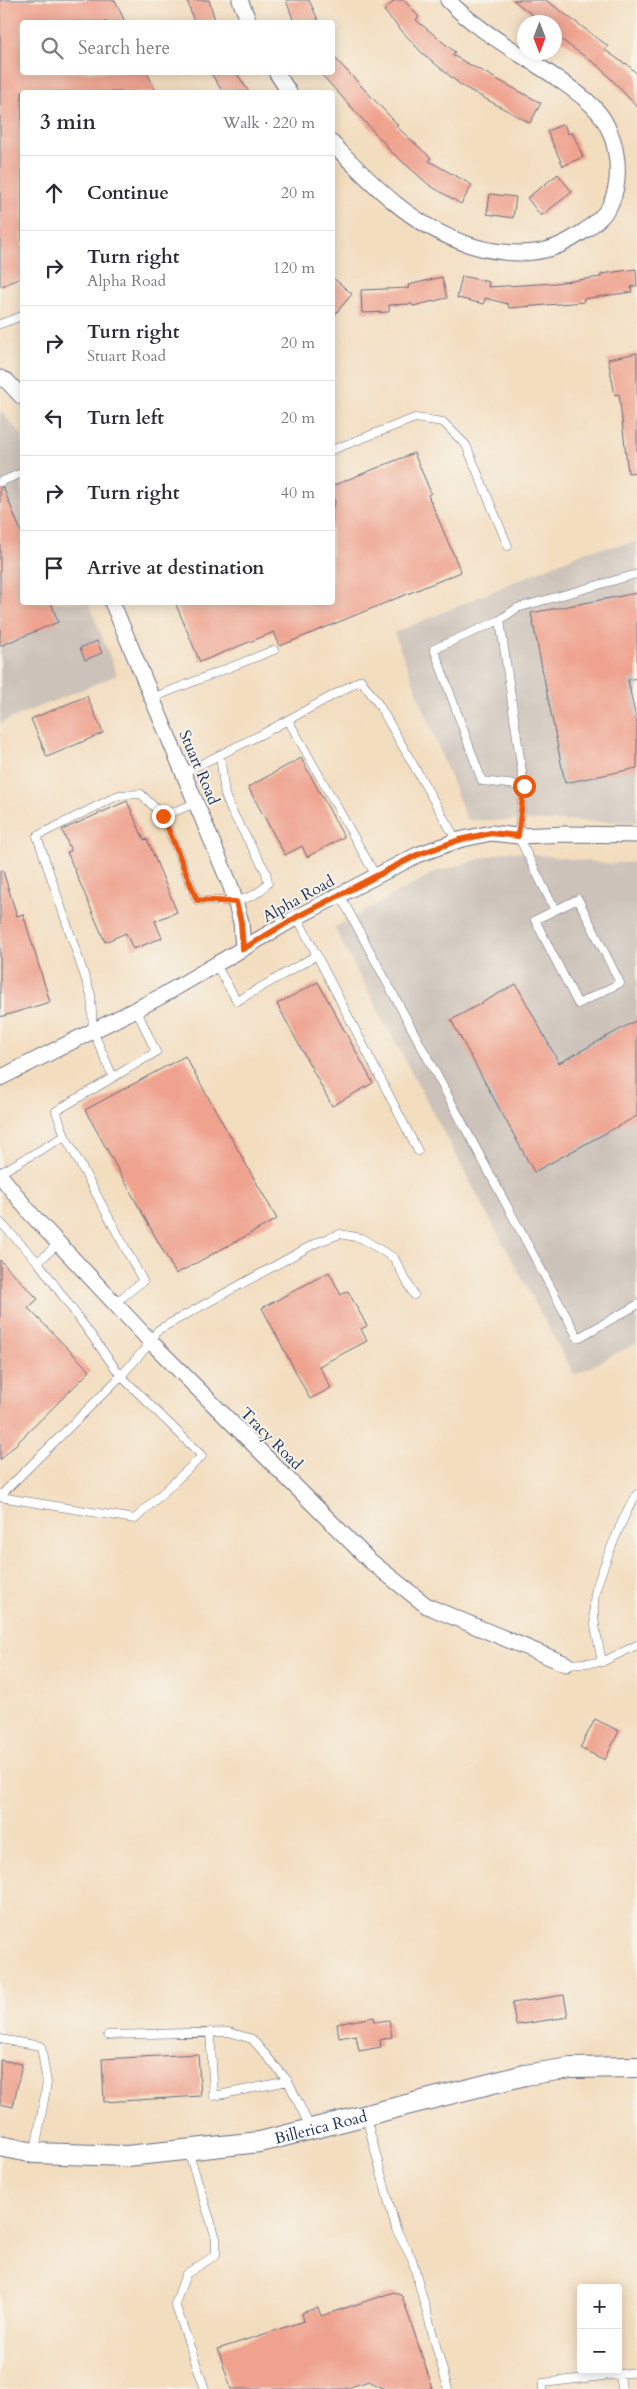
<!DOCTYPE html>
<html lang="en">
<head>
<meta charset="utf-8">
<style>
	:root { --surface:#fff; --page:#f7f7f7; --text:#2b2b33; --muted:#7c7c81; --line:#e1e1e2 }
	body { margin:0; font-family:Cardo,serif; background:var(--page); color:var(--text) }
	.controls { position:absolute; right:15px; bottom:15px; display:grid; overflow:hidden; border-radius:5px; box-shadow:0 2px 12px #0003 }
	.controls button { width:45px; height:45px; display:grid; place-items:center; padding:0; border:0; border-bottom:1px solid var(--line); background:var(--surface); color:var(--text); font:25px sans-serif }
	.compass { position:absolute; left:517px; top:15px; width:45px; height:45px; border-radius:50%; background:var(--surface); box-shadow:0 2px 12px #0003; rotate:180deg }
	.stop { position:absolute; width:15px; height:15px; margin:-11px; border:4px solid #ea580c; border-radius:50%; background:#fff }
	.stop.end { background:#ea580c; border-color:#fff; box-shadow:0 1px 5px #0008 }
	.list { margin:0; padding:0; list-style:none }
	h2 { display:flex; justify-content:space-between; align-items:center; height:65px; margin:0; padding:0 20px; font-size:21px }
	h2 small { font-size:16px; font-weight:400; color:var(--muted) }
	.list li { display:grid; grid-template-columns:32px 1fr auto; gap:15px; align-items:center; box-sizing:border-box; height:75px; padding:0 20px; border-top:1px solid var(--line) }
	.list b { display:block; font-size:19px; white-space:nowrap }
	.list p { margin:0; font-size:16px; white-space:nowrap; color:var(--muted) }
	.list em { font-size:16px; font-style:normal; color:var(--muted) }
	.icon { flex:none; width:28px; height:28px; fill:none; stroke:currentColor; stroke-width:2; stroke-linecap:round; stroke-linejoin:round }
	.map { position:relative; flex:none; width:637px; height:2389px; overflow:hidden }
	.search { position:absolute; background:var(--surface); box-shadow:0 2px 12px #0003; left:20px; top:20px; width:315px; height:55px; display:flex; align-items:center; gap:12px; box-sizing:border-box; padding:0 18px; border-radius:5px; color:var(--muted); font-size:19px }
	.panel { position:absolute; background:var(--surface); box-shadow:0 2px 12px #0003; left:20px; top:90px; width:315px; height:515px; border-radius:5px }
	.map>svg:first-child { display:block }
</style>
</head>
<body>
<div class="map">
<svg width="637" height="2389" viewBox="0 0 637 2389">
	<rect width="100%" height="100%" fill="#f7f3e8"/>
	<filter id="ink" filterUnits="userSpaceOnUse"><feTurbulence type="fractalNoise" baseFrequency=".02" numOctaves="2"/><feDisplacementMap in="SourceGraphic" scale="10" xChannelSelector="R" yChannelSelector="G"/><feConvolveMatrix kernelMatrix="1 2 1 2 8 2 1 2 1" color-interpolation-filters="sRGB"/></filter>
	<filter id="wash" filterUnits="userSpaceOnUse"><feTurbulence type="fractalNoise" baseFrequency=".0096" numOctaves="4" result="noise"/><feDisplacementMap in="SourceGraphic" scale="20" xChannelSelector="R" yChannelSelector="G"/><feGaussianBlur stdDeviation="1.12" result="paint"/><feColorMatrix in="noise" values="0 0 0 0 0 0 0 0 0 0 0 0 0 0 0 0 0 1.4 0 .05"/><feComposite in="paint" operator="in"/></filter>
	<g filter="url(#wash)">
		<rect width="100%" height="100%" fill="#f3ddbf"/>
		<path fill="#ccc2b9" d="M 0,411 L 22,435 L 22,602 L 89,603 L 117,675 L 0,723 Z
			M 637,542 L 637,822 L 467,820 L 394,633 L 587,551 Z
			M 508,851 L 609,864 L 637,862 L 637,1343 L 574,1375 L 334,928 L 435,872 Z"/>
		<g id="blocks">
			<path fill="#efa28e" d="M 0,0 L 115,0 L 125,22 L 22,22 L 22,72 L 147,72 L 156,92 L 22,92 L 22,277 L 0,287 Z
				M 187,0 L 209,0 L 215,20 L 194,22 Z
				M 286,0 L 309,0 L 319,22 L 294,22 Z
				M 395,0 L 404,0 L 419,17 L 416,20 L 455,52 L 452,55 L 541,103 L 530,123 L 462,86 L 421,52 L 384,11 Z
				M 513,0 L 546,0 L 608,46 L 605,50 L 625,64 L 626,63 L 637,74 L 637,107 L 601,68 L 556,36 L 554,38 L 554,22 L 529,22 L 534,16 Z
				M 332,55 L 398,125 L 396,126 L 431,158 L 429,161 L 472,185 L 461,204 L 429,185 L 387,148 L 388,147 L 319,72 L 332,72 Z
				M 210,72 L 236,72 L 249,92 L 223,92 Z
				M 564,124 L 568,134 L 572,132 L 583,157 L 563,166 L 547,131 Z
				M 558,174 L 572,192 L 541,216 L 527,198 Z
				M 490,194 L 516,197 L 513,218 L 487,214 Z
				M 636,269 L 637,286 L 631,287 L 632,292 L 583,299 L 584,302 L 509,308 L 508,304 L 485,298 L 484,304 L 457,298 L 462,276 L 489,282 L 488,287 L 555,283 L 601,277 L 601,274 Z
				M 332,277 L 352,294 L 332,318 Z
				M 442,277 L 447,298 L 413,306 L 412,304 L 389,305 L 389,312 L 362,313 L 361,290 L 409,288 L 408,285 Z
				M 637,353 L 637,472 L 628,473 L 619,394 L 615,395 L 608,359 Z
				M 414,453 L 431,493 L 428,495 L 461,572 L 280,646 L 274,632 L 200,662 L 175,602 L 332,602 L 332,508 L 335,503 L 332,486 Z
				M 3,487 L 22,534 L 22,602 L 51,602 L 58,622 L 0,646 L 0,488 Z
				M 637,593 L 637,678 L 628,680 L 637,724 L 637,768 L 565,783 L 531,613 Z
				M 97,641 L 102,653 L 85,660 L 80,648 Z
				M 87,696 L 103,733 L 47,757 L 31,719 Z
				M 301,758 L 344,837 L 307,857 L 302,846 L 285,855 L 248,787 Z
				M 127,801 L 144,840 L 147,839 L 177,912 L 155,921 L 162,938 L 133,949 L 126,933 L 105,942 L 67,852 L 71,851 L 62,830 Z
				M 0,871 L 3,871 L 17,916 L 23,914 L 50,1002 L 0,1017 Z
				M 318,982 L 373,1083 L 332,1106 L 277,1004 Z
				M 516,984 L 559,1063 L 637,1020 L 637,1116 L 534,1172 L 451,1020 Z
				M 185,1056 L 277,1219 L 176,1274 L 85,1110 Z
				M 0,1260 L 38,1299 L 28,1308 L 90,1371 L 0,1460 Z
				M 329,1272 L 341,1295 L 348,1291 L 367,1326 L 361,1329 L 367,1341 L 319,1366 L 331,1388 L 310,1399 L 262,1308 Z
				M 595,1719 L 619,1731 L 605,1760 L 580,1748 Z
				M 564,1995 L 568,2017 L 516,2025 L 512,2003 Z
				M 374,2017 L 375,2022 L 389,2020 L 392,2037 L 380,2040 L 381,2047 L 359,2051 L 356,2035 L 339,2038 L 337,2024 Z
				M 198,2054 L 201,2096 L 104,2102 L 102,2059 Z
				M 0,2060 L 22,2064 L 13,2107 L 0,2104 Z
				M 394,2292 L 402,2296 L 433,2389 L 385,2389 L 369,2381 L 344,2389 L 231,2389 L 218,2349 L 304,2321 L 302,2313 L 318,2307 L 321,2316 Z"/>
		</g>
	</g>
	<g filter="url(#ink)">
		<use href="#blocks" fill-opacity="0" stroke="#676c80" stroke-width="1"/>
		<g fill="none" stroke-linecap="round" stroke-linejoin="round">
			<defs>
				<path id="service" d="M 0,324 L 22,316
					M 332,450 L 415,418 L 443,422 L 466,445 L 508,546
					M 0,482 L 22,473
					M 500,620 L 434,649 L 482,781 L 524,786
					M 152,698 L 274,650
					M 288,720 L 376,876
					M 183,773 L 264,733 L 361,680 L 379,705 L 457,841
					M 196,803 L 163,816 L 197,900 C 222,901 250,906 268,883 L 266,872 L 231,810 L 225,795 L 220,755
					M 340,895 L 578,1338 L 637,1305
					M 578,899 L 620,983 L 578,1004 L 535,920 Z
					M 555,910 L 518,836 L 524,786 L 500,620 L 517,608 L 637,574
					M 297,917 L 418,1151
					M 216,965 L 237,1001 L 317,955
					M 113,1077 L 93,1031 L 91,995 L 37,836 L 119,795 L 141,794 L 163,816
					M 65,1136 L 56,1111 L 156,1052 L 136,1009
					M 0,1173 L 65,1136 L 143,1281 L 115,1303
					M 0,1222 L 38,1262 L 121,1376 L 202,1456 L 135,1519 L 0,1497
					M 38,1262 L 59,1243
					M 0,1496 L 121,1376 L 151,1342 L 158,1330 L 316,1243 L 340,1234 L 361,1238 L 394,1258 L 414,1295
					M 602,1662 C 598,1640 591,1616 595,1594 C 598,1578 627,1505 637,1494
					M 566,1664 L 602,1662 L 637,1645
					M 210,2032 L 214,2096 L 288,2081
					M 108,2035 L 229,2032 L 252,2039 L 288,2081 L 310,2127
					M 0,2039 L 41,2046 L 47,2083 L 35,2151
					M 366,2117 L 396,2229 L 412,2259 L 448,2389
					M 188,2151 L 216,2238 L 216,2255 L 186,2274 L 175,2304 L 205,2389
					M 620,2374 L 622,2389
					M 543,2389 L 543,2383 L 637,2372"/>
				<path id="minor" d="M 240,0 L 249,22
					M 276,72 L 289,92
					M 332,143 C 373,185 411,225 467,244 C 490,252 521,256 545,250 C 565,246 603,222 611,203 C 622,179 618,144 605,122 C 595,104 575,91 558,79 C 526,57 473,28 448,0
					M 0,378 L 7,381 L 22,397
					M 112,602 L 231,887 L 241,922 L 243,949
					M 0,1078 L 160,997 L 297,917 L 417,855 L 459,840 L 491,833 L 518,836 L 566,834 L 637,835
					M 0,1175 L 31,1214 L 151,1342 L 369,1560 L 427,1606 L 566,1664"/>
				<g id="secondary">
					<path id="s1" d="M 0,2146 L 34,2153 L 127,2156 L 260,2142 L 525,2075 L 571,2068 L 637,2067"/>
				</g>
			</defs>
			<use href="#service" stroke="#676c80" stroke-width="9"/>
			<use href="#minor" stroke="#676c80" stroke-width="17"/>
			<use href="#secondary" stroke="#676c80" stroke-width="22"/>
			<use href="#service" stroke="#fff" stroke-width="8"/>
			<use href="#minor" stroke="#fff" stroke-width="15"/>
			<use href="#secondary" stroke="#fff" stroke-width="20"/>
		</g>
	</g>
	<g fill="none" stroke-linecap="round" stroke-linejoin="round" filter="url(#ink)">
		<path stroke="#ea580c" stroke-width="6" d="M 163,816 L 197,900 L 236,902 L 241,922 L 243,949 L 297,917 L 417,855 L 459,840 L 491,833 L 518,836 L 524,786"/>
	</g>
	<g text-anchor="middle" stroke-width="4" stroke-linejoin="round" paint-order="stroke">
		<g font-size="16" fill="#1b2f5e" stroke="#f7f3e8">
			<text transform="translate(200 767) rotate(67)" y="6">Stuart Road</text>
			<text transform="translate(298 898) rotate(-29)" y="6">Alpha Road</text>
			<text transform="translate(272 1438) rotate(45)" y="6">Tracy Road</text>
			<text dy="6" stroke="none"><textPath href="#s1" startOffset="324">Billerica Road</textPath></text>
		</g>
	</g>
</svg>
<div class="controls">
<button>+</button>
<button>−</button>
</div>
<svg class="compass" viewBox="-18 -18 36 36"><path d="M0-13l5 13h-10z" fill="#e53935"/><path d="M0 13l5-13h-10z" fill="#7c7c81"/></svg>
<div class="stop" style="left:524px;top:786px"></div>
<div class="stop end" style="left:163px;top:816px"></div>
<div class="search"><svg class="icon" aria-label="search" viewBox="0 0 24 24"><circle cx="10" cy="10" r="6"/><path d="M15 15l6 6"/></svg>Search here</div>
<section class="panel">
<h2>3 min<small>Walk · 220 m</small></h2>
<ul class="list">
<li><svg class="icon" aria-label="ahead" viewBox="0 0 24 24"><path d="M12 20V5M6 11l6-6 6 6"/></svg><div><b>Continue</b></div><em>20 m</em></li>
<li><svg class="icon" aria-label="right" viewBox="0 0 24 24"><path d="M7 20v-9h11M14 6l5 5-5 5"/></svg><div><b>Turn right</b><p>Alpha Road</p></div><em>120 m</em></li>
<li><svg class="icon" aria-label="right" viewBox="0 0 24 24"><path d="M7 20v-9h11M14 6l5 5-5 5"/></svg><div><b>Turn right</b><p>Stuart Road</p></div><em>20 m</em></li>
<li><svg class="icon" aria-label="left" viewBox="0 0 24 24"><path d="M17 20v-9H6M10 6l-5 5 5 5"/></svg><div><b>Turn left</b></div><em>20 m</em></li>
<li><svg class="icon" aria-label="right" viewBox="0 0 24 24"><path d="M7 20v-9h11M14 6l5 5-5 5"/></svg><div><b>Turn right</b></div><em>40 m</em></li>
<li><svg class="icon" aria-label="arrive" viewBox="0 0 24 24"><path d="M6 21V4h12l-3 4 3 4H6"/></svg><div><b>Arrive at destination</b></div></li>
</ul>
</section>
</div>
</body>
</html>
